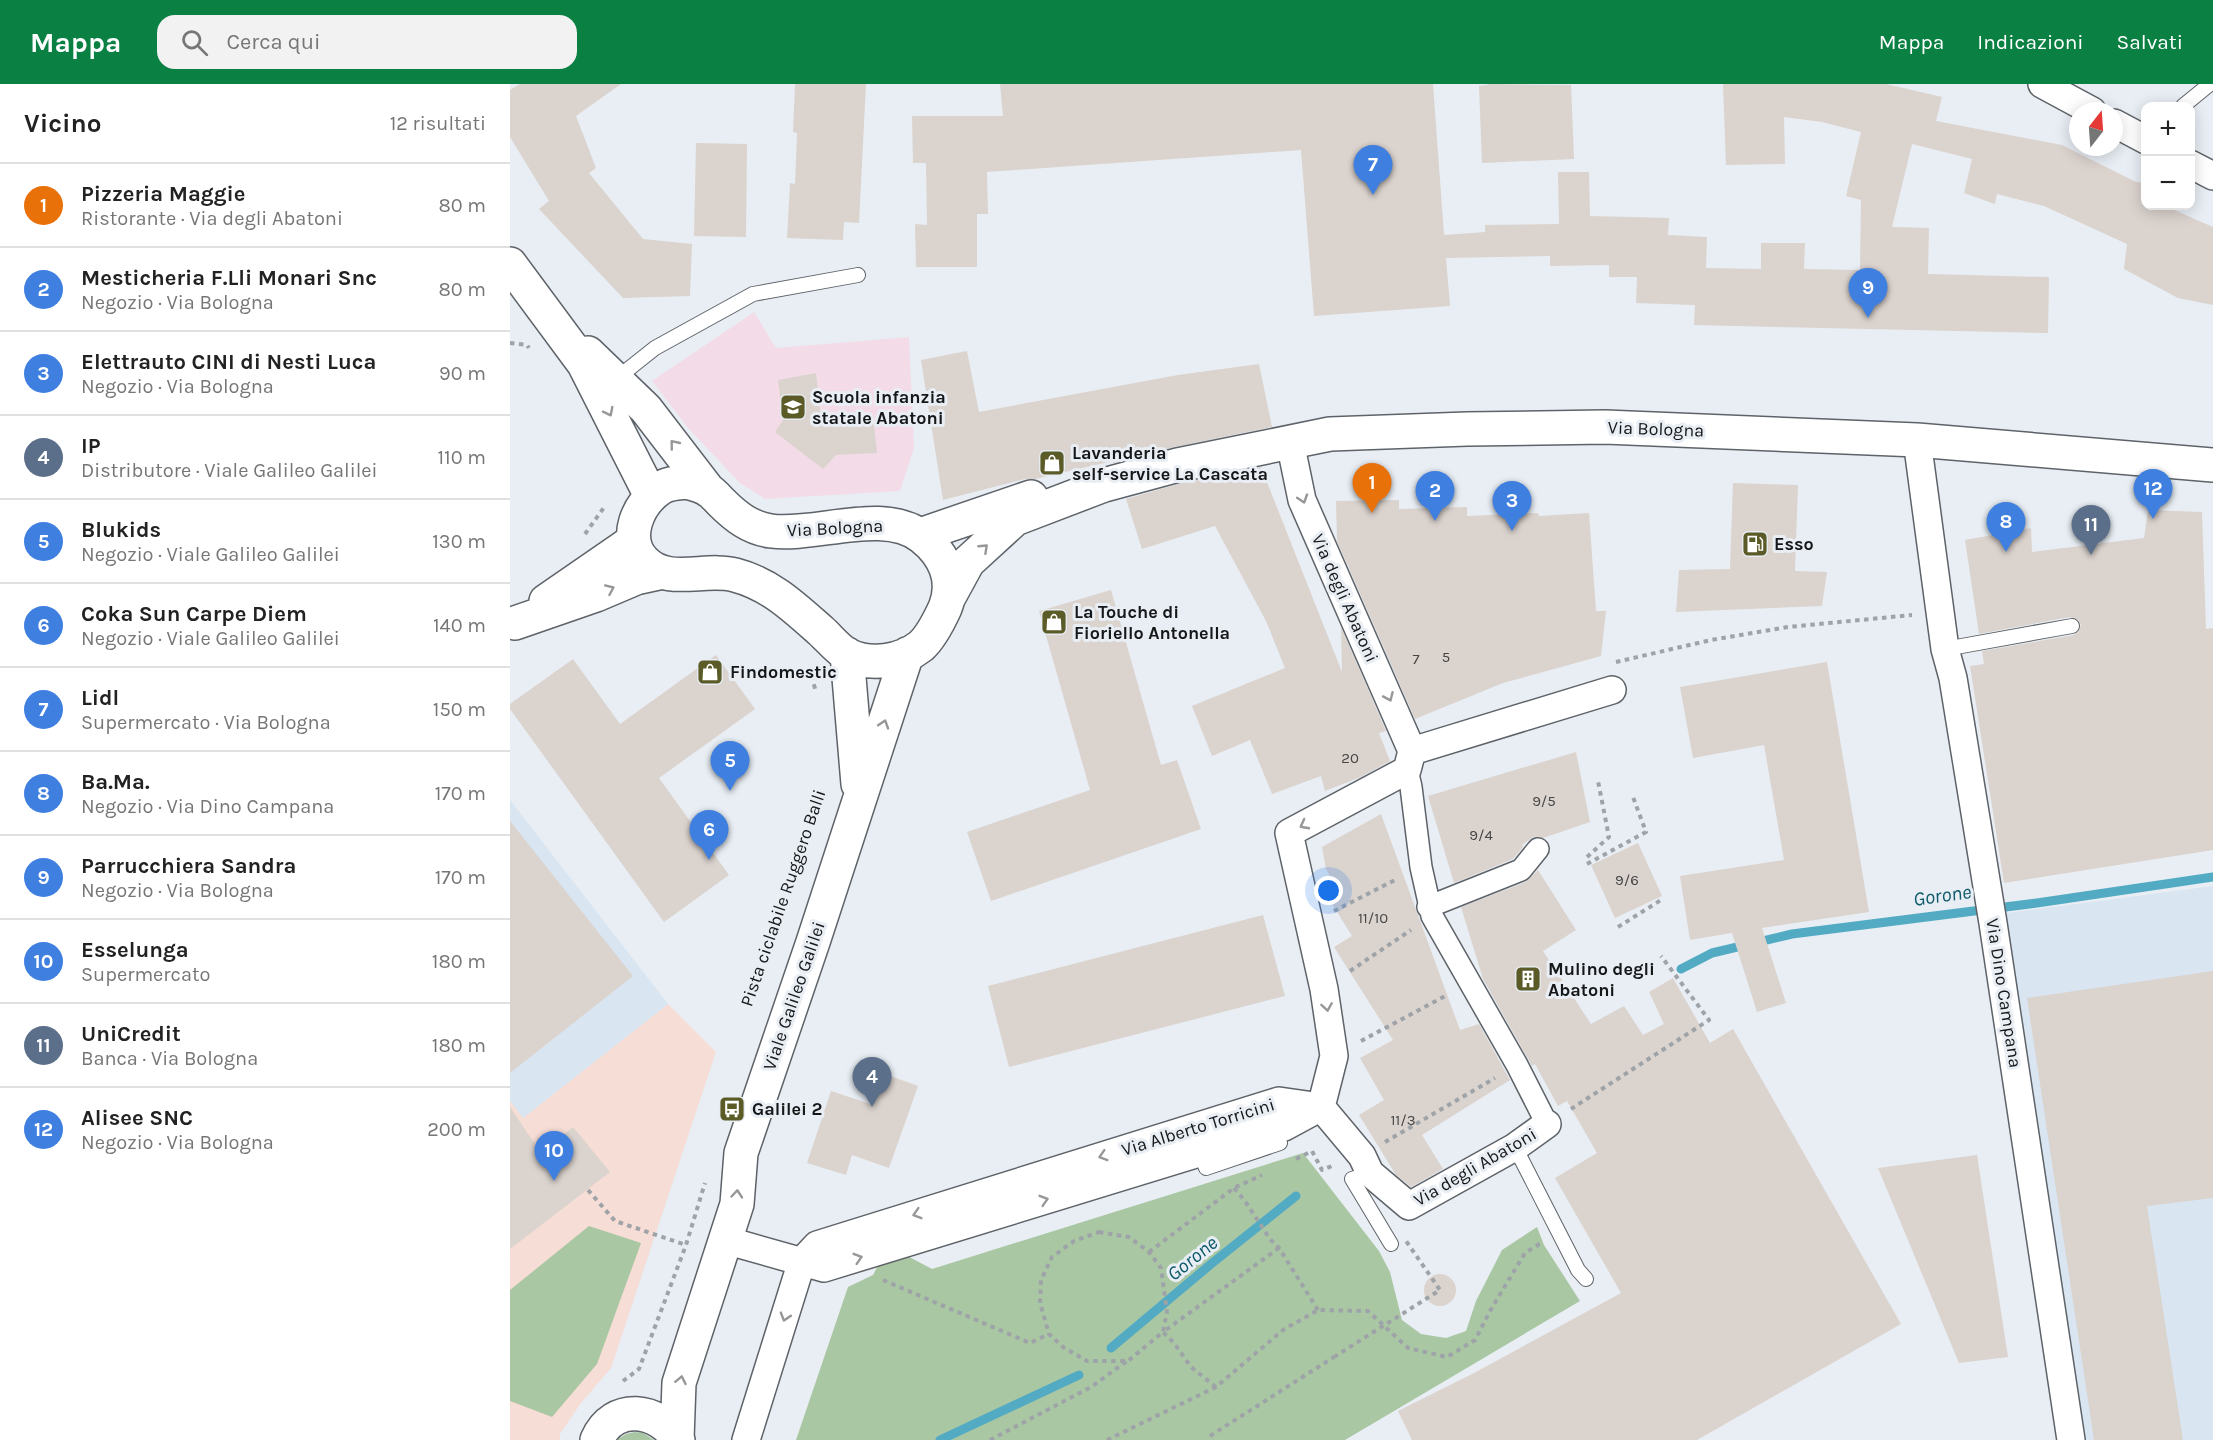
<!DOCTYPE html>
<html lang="it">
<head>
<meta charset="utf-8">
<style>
	:root { --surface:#fff; --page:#f2f2f2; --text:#222; --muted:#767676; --line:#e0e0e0; --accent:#0b8043 }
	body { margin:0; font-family:Karla,sans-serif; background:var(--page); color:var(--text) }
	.controls { position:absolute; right:18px; top:18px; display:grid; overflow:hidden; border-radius:12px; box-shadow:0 3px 15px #0003 }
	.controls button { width:54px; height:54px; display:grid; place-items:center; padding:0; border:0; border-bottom:2px solid var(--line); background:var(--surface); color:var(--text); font:30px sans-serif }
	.compass { position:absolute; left:1559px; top:18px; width:54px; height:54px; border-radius:50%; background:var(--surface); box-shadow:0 3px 15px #0003; rotate:17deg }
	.you { position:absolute; left:819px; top:807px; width:21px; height:21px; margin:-15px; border:4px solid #fff; border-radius:50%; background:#1a73e8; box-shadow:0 0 0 9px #1a73e833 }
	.badge { display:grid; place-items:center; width:39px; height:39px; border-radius:50%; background:var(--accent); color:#fff; font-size:20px; font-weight:700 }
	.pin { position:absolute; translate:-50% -50px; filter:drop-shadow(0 2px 3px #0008) }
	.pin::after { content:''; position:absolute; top:32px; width:21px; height:18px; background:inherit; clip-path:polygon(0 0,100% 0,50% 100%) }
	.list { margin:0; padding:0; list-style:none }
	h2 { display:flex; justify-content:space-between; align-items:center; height:78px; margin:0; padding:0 24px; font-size:26px }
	h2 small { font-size:20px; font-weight:400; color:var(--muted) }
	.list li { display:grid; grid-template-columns:39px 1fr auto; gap:18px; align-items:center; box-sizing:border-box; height:84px; padding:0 24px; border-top:2px solid var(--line) }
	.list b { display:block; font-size:22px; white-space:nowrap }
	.list p { margin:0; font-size:20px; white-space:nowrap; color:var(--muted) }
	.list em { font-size:20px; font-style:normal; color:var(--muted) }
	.icon { flex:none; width:33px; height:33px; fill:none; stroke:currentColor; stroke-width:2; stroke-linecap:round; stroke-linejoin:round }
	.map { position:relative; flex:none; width:1703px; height:1356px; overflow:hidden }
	header { display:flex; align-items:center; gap:36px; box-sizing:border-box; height:84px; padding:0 30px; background:var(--accent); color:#fff }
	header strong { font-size:28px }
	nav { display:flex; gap:33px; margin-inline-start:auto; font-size:21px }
	.search { width:420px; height:54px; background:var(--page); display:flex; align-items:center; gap:15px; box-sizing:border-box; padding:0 21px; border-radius:18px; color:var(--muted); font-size:22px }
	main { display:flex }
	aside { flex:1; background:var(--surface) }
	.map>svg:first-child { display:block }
</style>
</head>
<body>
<header>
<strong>Mappa</strong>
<div class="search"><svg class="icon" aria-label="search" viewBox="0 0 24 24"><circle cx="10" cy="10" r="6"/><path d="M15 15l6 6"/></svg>Cerca qui</div>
<nav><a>Mappa</a><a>Indicazioni</a><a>Salvati</a></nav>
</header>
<main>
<aside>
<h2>Vicino<small>12 risultati</small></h2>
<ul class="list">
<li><span class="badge" style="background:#e8710a">1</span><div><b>Pizzeria Maggie</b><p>Ristorante · Via degli Abatoni</p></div><em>80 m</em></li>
<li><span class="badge" style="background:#3f7fe0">2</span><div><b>Mesticheria F.Lli Monari Snc</b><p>Negozio · Via Bologna</p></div><em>80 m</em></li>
<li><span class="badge" style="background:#3f7fe0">3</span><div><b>Elettrauto CINI di Nesti Luca</b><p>Negozio · Via Bologna</p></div><em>90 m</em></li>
<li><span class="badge" style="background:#5c6f8a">4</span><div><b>IP</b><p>Distributore · Viale Galileo Galilei</p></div><em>110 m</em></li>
<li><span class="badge" style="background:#3f7fe0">5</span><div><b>Blukids</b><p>Negozio · Viale Galileo Galilei</p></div><em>130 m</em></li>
<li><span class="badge" style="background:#3f7fe0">6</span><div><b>Coka Sun Carpe Diem</b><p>Negozio · Viale Galileo Galilei</p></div><em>140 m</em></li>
<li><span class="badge" style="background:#3f7fe0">7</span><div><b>Lidl</b><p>Supermercato · Via Bologna</p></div><em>150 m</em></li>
<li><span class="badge" style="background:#3f7fe0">8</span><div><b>Ba.Ma.</b><p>Negozio · Via Dino Campana</p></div><em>170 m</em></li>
<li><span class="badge" style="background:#3f7fe0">9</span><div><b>Parrucchiera Sandra</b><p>Negozio · Via Bologna</p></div><em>170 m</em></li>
<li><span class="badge" style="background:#3f7fe0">10</span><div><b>Esselunga</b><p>Supermercato</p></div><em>180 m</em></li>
<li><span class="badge" style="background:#5c6f8a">11</span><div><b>UniCredit</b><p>Banca · Via Bologna</p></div><em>180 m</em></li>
<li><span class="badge" style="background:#3f7fe0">12</span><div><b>Alisee SNC</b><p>Negozio · Via Bologna</p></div><em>200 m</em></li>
</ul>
</aside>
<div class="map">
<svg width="1703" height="1356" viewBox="0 0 1703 1356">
	<rect width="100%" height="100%" fill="#e8eef4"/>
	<path fill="#f6ddd5" d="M 158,920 L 206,968 L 101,1284 L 71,1319 L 50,1350 L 50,1356 L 0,1356 L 0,1017 L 14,1033 Z"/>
	<path fill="#d9e5f1" d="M 0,716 L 158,920 L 13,1034 L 0,1017 Z
		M 1703,802 L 1703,1356 L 1570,1356 L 1489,830 Z"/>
	<path fill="#f3dce8" d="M 244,228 L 266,264 L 399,253 L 404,364 L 390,407 L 255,415 L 230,399 L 178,344 L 142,297 Z"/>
	<path fill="#aac7a4" d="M 793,1069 L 869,1167 L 880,1188 L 892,1236 L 911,1250 L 936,1254 L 956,1247 L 966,1217 L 992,1166 L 1027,1143 L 1034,1161 L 1070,1217 L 835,1356 L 286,1356 L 338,1203 L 363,1191 L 374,1170 L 386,1166 L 422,1185 Z
		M 79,1142 L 131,1159 L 87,1280 L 42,1333 L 0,1317 L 0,1206 Z
		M 125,1348 L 133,1349 L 144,1356 L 107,1356 L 116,1350 Z"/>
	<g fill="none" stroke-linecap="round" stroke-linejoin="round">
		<path stroke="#53abc3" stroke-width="9" d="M 1171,885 L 1202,869 L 1282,850 L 1527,819 L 1703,793
			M 601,1264 L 701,1180 L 786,1112
			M 430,1356 L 569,1291"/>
	</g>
	<path fill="#dbd3ce" d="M 10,0 L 111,0 L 66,32 L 86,84 L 79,89 L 133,155 L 182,160 L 180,212 L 113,214 L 29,125 L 39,117 L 0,53 L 0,6 Z
		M 285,0 L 356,0 L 349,139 L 334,138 L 333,156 L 277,154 L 280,99 L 285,100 L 287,49 L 283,48 Z
		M 490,0 L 923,0 L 934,151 L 975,148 L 975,141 L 1049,140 L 1048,88 L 1079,88 L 1080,132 L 1159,134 L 1158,151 L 1197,153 L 1196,184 L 1251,185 L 1251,159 L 1295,159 L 1294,185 L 1350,186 L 1351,116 L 1336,112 L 1351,48 L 1312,38 L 1274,33 L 1275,80 L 1216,81 L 1213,0 L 1376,0 L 1432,13 L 1426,37 L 1552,61 L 1626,98 L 1635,99 L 1635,122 L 1655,122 L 1703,143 L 1703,221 L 1668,214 L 1614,185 L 1617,160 L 1534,122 L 1487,110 L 1485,120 L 1454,109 L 1462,75 L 1402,60 L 1382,143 L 1419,144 L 1418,190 L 1539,193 L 1538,249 L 1184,241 L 1185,221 L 1126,219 L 1127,193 L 1099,193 L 1099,181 L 1040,182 L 1040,172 L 936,174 L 940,222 L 804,232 L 791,66 L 477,88 L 478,130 L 467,130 L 467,183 L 406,183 L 405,140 L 417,141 L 416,79 L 403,79 L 402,32 L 493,32 Z
		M 981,0 L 1061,1 L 1064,75 L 972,79 L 969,2 Z
		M 186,59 L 237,60 L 236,153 L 184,152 Z
		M 457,267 L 469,328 L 668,291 L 749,280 L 762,343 L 664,363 L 604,379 L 603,377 L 525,395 L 515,395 L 433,416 L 411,276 Z
		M 306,289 L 310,326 L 326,337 L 363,332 L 367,369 L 326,371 L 313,385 L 265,348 L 273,336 L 268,296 Z
		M 751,383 L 832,588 L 831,543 L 876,647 L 869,649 L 880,677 L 851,693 L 815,707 L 811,692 L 762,710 L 740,656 L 702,672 L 682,622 L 775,584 L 756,537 L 705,442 L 632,465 L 616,415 L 672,399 Z
		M 1223,399 L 1288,401 L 1285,487 L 1317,488 L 1312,522 L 1166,528 L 1169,486 L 1220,485 Z
		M 889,416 L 889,425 L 957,423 L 957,432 L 1028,429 L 1029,432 L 1079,429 L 1086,527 L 1096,527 L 1091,572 L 993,599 L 905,635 L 827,457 L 826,417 Z
		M 1638,426 L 1692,428 L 1696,545 L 1703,544 L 1703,766 L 1494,799 L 1460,582 L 1474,580 L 1472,567 L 1564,551 L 1568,548 L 1571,541 L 1568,536 L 1560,533 L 1469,550 L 1455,456 L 1521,444 L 1522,468 L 1634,454 Z
		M 601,506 L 651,681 L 667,676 L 691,745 L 481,817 L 457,748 L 580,706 L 529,527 Z
		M 206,571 L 245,625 L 149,694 L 219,791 L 154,838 L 0,625 L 0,620 L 63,575 L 110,640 Z
		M 1317,578 L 1359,828 L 1252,844 L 1276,919 L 1247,928 L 1222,849 L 1180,856 L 1170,792 L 1274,776 L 1254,661 L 1183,674 L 1170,603 Z
		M 1066,668 L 1080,738 L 1033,754 L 1023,753 L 1012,761 L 1013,763 L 1003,775 L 944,799 L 918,712 Z
		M 871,730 L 950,946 L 969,940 L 1000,996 L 912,1051 L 933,1085 L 901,1103 L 886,1091 L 849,1031 L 874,1016 L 850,974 L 883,956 L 824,863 L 842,852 L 819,815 L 830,809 L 816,785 L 812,763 Z
		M 0,737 L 123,892 L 0,989 Z
		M 1128,759 L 1152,812 L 1105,834 L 1081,781 Z
		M 1028,786 L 1066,846 L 1033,867 L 1081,940 L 1114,922 L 1133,951 L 1154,940 L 1139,908 L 1163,894 L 1200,959 L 1223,945 L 1391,1240 L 1187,1356 L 902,1356 L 888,1327 L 964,1289 L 1111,1209 L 1045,1094 L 1087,1069 L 1057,1017 L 1048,1022 L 1025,980 L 1022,982 L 973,895 L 951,823 L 1016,798 Z
		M 753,831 L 775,912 L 499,983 L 478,902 Z
		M 1703,887 L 1703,1114 L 1637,1122 L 1673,1356 L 1584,1356 L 1517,914 Z
		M 372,989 L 408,1002 L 379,1084 L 342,1071 L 336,1091 L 297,1079 L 321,1007 L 360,1020 Z
		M 0,1023 L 31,1069 L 63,1043 L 100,1088 L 0,1165 Z
		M 1467,1071 L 1498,1273 L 1449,1279 L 1368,1084 Z
		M914 1206a16 16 0 1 1 32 0a16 16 0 1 1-32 0Z"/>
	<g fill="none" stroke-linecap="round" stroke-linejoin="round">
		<defs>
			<path id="service" d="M 1673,22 L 1700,0
				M 106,295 L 145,264 L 243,210 L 348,191
				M 1435,565 L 1562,542
				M 1005,1063 L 1068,1186 L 1076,1195
				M 690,1068 L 696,1084 L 770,1059
				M 860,1089 L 842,1095 L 881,1160"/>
			<path id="pedestrian" d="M 897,686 L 901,703 L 911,783 L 922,832 L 1007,981 L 1037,1040
				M 918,823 L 1011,786 L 1028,765"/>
			<path id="minor" d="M 1532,0 L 1582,27
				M 1604,39 L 1636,56
				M 1680,80 L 1703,92
				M 1407,356 L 1435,565 L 1443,594 L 1483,839 L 1561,1356
				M 780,358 L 792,416 L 902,667 L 897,686 L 779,749 L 814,905 L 824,972 L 811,1023
				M 902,667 L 1102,606
				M 811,1023 L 852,1072 L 860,1089 L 899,1122 L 1005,1063 L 1037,1040
				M 215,1156 L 314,1184 L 774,1043 L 811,1023
				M 236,1356 L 292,1177 L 307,1161 L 769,1017 L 811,1023"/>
			<path id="tertiary" d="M 410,451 L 521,413
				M 440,511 L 458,478 L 505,435 L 594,401 L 668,381 L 820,350 L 957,345 L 1095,343 L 1407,356 L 1703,381
				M 36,517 L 123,457
				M 5,539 L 86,511 L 126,494 L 149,489"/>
			<path id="secondary" d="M 0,180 L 74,280 L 141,412
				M 78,269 L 136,325 L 199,407
				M 177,398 C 184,400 192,402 198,406 C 203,409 207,414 211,418 C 226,433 240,444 261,447 C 306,453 374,423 412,453 C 435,471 446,497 435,524 C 429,537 421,553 411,562 C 391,578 360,582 338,571 C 328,566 319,554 311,547 C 284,523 260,500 225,491 C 195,483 157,502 134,477 C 112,455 128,419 151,404 C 158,399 168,399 177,398 Z
				M 337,570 L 348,700
				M 167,1355 L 169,1299 L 227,1120 L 231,1069 L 303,858 L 397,570
				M 87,1356 C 103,1318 149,1324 168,1356"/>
		</defs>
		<use href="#service" stroke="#5d6368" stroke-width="16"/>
		<use href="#pedestrian" stroke="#5d6368" stroke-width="24"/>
		<use href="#minor" stroke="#5d6368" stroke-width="30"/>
		<use href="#tertiary" stroke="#5d6368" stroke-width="36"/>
		<use href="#secondary" stroke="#5d6368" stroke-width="36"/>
		<path stroke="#9ea3a8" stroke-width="4" stroke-dasharray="4.5 4.5" stroke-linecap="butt" d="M 0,259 L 17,261 L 19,264
			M 75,450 L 95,422
			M 1106,578 L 1201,556 L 1278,543 L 1402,531
			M 299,583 L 306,608
			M 1077,773 L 1099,753 L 1088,697
			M 1077,780 L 1136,748 L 1123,713
			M 824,827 L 887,795
			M 1108,843 L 1151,816
			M 840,887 L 901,846
			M 851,957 L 937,911
			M 1061,1025 L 1199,936 L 1151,872
			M 875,1058 L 985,994
			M 786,1075 L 802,1067 L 812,1086 L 822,1082
			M 724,1104 L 735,1117 L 760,1155 L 769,1164 L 808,1226
			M 78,1106 L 105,1137 L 176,1161
			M 589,1148 L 619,1153 L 639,1168 L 651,1184 L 657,1228 L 653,1248 L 618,1277 L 577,1277 L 553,1263 L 539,1250 L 530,1219 L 531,1196 L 542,1173 L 564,1157 Z
			M 639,1168 L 724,1104 L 752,1091
			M 373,1196 L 520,1259 L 539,1250
			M 113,1297 L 129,1285 L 176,1161 L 195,1099
			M 706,1303 L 681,1283 L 664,1259 L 653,1248 L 769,1164
			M 700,1352 L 824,1273
			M 480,1356 L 581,1303 L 617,1277
			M 597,1356 L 706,1303 L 773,1246 L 808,1226 L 858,1227 L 898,1264 L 937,1273 L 965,1256 L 980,1227 L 1015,1169 L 1031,1159"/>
		<use href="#service" stroke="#fff" stroke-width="14"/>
		<use href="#pedestrian" stroke="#fff" stroke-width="21"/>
		<use href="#minor" stroke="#fff" stroke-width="27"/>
		<use href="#tertiary" stroke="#fff" stroke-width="33"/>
		<use href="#secondary" stroke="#fff" stroke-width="33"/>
		<path stroke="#9ea3a8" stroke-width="4" stroke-dasharray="4.5 4.5" stroke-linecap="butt" d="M 824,1273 L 930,1206 L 894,1154"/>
	</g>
	<defs><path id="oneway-chevron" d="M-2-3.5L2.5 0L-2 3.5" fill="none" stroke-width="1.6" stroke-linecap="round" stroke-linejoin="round" transform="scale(1.5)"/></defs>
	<g stroke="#969798">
		<use href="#oneway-chevron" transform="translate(99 328) rotate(63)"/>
		<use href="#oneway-chevron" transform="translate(164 360) rotate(-129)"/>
		<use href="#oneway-chevron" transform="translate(793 415) rotate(72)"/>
		<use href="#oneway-chevron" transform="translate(474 464) rotate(-43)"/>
		<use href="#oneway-chevron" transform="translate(100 505) rotate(-24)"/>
		<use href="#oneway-chevron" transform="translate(879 613) rotate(66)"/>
		<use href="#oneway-chevron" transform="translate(374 640) rotate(-72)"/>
		<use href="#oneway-chevron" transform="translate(794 741) rotate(152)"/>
		<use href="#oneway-chevron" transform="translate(817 923) rotate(81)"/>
		<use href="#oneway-chevron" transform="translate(593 1072) rotate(163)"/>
		<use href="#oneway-chevron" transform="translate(227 1110) rotate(-85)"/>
		<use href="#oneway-chevron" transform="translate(534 1116) rotate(-17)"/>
		<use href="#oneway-chevron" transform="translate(407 1130) rotate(163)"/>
		<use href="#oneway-chevron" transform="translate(348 1174) rotate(-17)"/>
		<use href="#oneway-chevron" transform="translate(275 1233) rotate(107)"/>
		<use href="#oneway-chevron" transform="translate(171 1296) rotate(-78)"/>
	</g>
	<defs>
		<symbol id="school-square" viewBox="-11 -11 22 22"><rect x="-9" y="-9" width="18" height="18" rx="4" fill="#5b5b28" stroke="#e8eef4"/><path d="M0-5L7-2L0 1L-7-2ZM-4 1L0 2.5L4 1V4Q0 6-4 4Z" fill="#fff"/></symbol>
		<symbol id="shop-square" viewBox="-11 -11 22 22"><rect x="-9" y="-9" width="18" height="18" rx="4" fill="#5b5b28" stroke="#e8eef4"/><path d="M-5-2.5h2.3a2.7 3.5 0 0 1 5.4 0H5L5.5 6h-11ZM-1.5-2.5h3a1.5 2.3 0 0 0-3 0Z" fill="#fff"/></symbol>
		<symbol id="fuel-square" viewBox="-11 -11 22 22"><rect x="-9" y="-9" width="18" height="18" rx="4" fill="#5b5b28" stroke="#e8eef4"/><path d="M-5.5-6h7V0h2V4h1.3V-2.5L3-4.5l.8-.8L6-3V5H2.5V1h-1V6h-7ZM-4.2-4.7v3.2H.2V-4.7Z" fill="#fff"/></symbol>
		<symbol id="building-square" viewBox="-11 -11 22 22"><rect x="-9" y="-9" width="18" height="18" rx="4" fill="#5b5b28" stroke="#e8eef4"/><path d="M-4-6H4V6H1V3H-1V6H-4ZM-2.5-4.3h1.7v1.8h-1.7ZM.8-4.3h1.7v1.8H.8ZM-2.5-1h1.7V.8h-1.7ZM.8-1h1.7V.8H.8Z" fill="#fff"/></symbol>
		<symbol id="bus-square" viewBox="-11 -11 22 22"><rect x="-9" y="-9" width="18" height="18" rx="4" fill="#5b5b28" stroke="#e8eef4"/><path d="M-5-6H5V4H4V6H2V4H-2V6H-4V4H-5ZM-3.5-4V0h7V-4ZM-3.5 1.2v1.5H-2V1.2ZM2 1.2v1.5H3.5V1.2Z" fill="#fff"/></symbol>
	</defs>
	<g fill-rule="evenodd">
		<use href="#school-square" x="268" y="308" width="30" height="30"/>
		<use href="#shop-square" x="527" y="364" width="30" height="30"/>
		<use href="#fuel-square" x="1230" y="445" width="30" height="30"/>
		<use href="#shop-square" x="529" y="523" width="30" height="30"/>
		<use href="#shop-square" x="185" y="573" width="30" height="30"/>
		<use href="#building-square" x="1003" y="880" width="30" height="30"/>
		<use href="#bus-square" x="207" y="1010" width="30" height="30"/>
	</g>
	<g text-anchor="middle" stroke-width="6" stroke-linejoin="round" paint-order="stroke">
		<g font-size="15" fill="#464646">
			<text x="936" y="578">5</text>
			<text x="906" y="580">7</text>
			<text x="840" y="679">20</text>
			<text x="1034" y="722">9/5</text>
			<text x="971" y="756">9/4</text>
			<text x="1117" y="801">9/6</text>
			<text x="863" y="839">11/10</text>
			<text x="893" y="1041">11/3</text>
		</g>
		<g font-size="18" font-weight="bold" fill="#151719" stroke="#e8eef4" text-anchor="start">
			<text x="302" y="319">Scuola infanzia<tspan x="302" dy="21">statale Abatoni</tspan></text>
			<text x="562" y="375">Lavanderia<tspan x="562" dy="21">self-service La Cascata</tspan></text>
			<text x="1264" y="466">Esso</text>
			<text x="564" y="534">La Touche di<tspan x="564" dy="21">Fioriello Antonella</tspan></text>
			<text x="220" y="594">Findomestic</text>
			<text x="1038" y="891">Mulino degli<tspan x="1038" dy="21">Abatoni</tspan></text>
			<text x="242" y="1031">Galilei 2</text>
		</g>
		<g font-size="18" fill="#151719" stroke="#e8eef4">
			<text transform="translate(1146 345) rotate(2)" y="6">Via Bologna</text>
			<text transform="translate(325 444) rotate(-3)" y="6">Via Bologna</text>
			<text transform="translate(835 514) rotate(66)" y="6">Via degli Abatoni</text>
			<text transform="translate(273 814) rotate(-71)" y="6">Pista ciclabile Ruggero Balli</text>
			<text transform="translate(1494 909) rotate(81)" y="6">Via Dino Campana</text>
			<text transform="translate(284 912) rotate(-71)" y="6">Viale Galileo Galilei</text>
			<text transform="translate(688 1043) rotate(-17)" y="6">Via Alberto Torricini</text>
			<text transform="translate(965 1083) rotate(-30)" y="6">Via degli Abatoni</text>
		</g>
		<g font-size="20" font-style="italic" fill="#0e596a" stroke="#e8eef4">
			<text transform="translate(1432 811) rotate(-8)" y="7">Gorone</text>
			<text transform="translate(682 1174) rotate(-39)" y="7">Gorone</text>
		</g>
	</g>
</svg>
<div class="controls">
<button>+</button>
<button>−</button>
</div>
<svg class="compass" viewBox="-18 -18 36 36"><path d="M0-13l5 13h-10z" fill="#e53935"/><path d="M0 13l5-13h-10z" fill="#767676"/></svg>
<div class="you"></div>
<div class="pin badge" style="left:862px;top:429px;background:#e8710a">1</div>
<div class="pin badge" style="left:925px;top:437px;background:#3f7fe0">2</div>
<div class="pin badge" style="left:1002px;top:447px;background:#3f7fe0">3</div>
<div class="pin badge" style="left:362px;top:1023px;background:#5c6f8a">4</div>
<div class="pin badge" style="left:220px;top:707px;background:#3f7fe0">5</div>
<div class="pin badge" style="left:199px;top:776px;background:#3f7fe0">6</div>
<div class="pin badge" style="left:863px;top:111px;background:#3f7fe0">7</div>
<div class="pin badge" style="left:1496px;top:468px;background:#3f7fe0">8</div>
<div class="pin badge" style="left:1358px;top:234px;background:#3f7fe0">9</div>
<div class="pin badge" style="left:44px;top:1097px;background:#3f7fe0">10</div>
<div class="pin badge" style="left:1581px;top:471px;background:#5c6f8a">11</div>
<div class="pin badge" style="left:1643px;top:435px;background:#3f7fe0">12</div>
</div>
</main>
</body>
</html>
